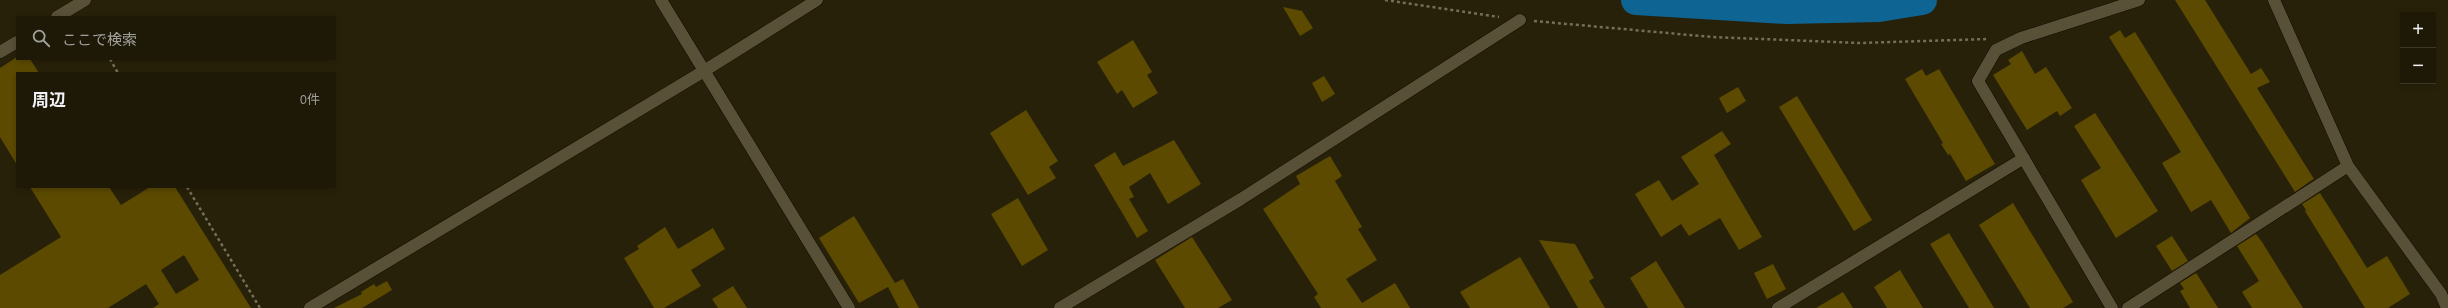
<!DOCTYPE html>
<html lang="ja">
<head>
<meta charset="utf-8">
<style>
	:root { --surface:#1e1907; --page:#262211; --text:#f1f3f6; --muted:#a1a09b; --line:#3c3828 }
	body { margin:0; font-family:Ubuntu,"Noto Sans JP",sans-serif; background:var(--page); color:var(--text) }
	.controls { position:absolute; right:12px; top:12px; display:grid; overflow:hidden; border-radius:0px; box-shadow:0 2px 6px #0003 }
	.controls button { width:36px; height:36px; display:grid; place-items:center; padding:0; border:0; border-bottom:1px solid var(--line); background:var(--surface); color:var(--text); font:20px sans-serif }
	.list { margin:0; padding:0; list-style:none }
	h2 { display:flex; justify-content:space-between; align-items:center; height:52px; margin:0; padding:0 16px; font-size:17px }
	h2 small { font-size:13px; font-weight:400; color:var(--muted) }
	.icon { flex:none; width:22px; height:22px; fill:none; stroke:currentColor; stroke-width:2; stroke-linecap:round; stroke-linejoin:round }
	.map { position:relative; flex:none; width:2448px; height:308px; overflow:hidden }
	.search { position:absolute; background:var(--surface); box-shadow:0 2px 6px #0003; left:16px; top:16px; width:320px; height:44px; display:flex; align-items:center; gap:10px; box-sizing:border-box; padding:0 14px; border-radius:0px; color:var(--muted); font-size:15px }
	.panel { position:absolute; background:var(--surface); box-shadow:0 2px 6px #0003; left:16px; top:72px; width:320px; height:116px; border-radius:0px }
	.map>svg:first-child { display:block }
</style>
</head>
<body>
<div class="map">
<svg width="2448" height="308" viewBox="0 0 2448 308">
	<rect width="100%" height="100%" fill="#282109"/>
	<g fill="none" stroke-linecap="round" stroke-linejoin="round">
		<path stroke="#0e6594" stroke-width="30" d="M 1636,0 L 1786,9 L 1879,7 L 1922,0"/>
	</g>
	<path fill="#5c4a01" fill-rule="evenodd" d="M 2175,0 L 2205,0 L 2251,74 L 2261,68 L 2270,82 L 2257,88 L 2314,179 L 2312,180 L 2295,192 Z
		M 1283,7 L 1302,11 L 1313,28 L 1300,36 Z
		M 2120,30 L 2125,38 L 2135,32 L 2250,218 L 2231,233 L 2211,200 L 2191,212 L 2162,163 L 2181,152 L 2109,37 Z
		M 1133,40 L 1152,72 L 1147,75 L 1158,93 L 1133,108 L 1122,90 L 1117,94 L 1097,62 Z
		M 2022,51 L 2035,74 L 2046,67 L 2072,108 L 2060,116 L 2057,111 L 2027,130 L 1993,75 L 2011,64 L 2008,60 Z
		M 17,57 L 30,59 L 39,73 L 17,73 L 17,165 L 0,137 L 0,68 Z
		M 1922,69 L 1926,76 L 1939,69 L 1995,164 L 1966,181 L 1950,154 L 1948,155 L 1941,144 L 1943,143 L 1905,79 Z
		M 1324,76 L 1335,94 L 1322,102 L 1312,83 Z
		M 1738,87 L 1746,101 L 1727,113 L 1719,98 Z
		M 1797,96 L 1872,220 L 1854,231 L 1779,107 Z
		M 1026,110 L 1058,161 L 1049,167 L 1056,178 L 1028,195 L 990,133 Z
		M 2095,113 L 2158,211 L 2116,238 L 2081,180 L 2101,168 L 2074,126 Z
		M 1722,131 L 1731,144 L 1714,155 L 1762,237 L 1739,250 L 1720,218 L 1689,236 L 1681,224 L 1661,237 L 1635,194 L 1659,180 L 1672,201 L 1699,184 L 1681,157 Z
		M 1174,140 L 1201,184 L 1168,204 L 1150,173 L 1129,187 L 1134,197 L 1129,199 L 1148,231 L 1137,238 L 1094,165 L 1115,152 L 1123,166 Z
		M 1330,156 L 1342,176 L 1335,181 L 1362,227 L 1358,229 L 1377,260 L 1346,279 L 1362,303 L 1395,283 L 1410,308 L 1321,308 L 1314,297 L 1318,294 L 1263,209 L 1300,184 L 1296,176 Z
		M 30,187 L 109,187 L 121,205 L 150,187 L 175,187 L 251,308 L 153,308 L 159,304 L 146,284 L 108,308 L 0,308 L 0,275 L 61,237 ZM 184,255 L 199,280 L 176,294 L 161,270 Z
		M 2320,193 L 2367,268 L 2387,256 L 2410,294 L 2388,308 L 2365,308 L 2305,211 L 2306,210 L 2302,204 Z
		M 1018,198 L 1048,250 L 1022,266 L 991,214 Z
		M 2013,203 L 2073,302 L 2063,308 L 2030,308 L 1979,225 Z
		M 854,216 L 895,283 L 903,279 L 919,308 L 899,308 L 888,287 L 859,303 L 819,238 Z
		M 665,227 L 678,249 L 713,228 L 725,249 L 691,270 L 701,286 L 664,308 L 654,308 L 624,258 L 639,249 L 637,246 Z
		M 1949,233 L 1994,308 L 1969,308 L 1930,244 Z
		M 2256,234 L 2262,242 L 2303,308 L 2252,308 L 2242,292 L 2259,281 L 2237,246 Z
		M 2172,236 L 2188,261 L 2172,271 L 2156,246 Z
		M 1192,237 L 1232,300 L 1218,308 L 1185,308 L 1155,260 Z
		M 1539,240 L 1575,244 L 1594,278 L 1589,281 L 1605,308 L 1578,308 Z
		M 1520,257 L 1550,308 L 1470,308 L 1460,292 Z
		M 1656,261 L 1685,308 L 1648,308 L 1630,278 Z
		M 1773,264 L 1786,289 L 1767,299 L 1754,273 Z
		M 1900,270 L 1923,308 L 1887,308 L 1874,287 Z
		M 2196,273 L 2200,279 L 2218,308 L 2190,308 L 2180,291 L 2184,289 L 2180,283 Z
		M 387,281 L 392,290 L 362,308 L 334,308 L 362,294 L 361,292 L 374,284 L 376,287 Z
		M 733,286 L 747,308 L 718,308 L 712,299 Z
		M 1843,292 L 1853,308 L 1816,308 Z"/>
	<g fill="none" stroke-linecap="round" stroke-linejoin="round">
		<defs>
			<path id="minor" d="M 661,0 L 849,308
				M 2274,0 L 2348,166 L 2441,294 L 2447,308
				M 57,17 L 85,0
				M 0,52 L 17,42
				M 310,308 L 704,71 L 817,0
				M 1060,308 L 1241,199 L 1520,20
				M 1778,308 L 2024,158
				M 2112,308 L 1978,81 L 1996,50 L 2021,38 L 2139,0
				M 2128,308 L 2348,166"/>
		</defs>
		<use href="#minor" stroke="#110a00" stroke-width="13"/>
		<path stroke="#746e5a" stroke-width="2.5" stroke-dasharray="3 3" stroke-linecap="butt" d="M 1385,0 L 1499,17
			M 1534,21 L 1712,37 L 1860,43 L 1988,39
			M 110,59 L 118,73
			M 187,187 L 260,308"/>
		<use href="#minor" stroke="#585037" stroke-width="12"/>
	</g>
</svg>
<div class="controls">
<button>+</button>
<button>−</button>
</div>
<div class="search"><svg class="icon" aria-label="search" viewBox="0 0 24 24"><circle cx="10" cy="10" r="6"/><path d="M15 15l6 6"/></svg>ここで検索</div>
<section class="panel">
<h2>周辺<small>0件</small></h2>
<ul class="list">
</ul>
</section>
</div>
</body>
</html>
